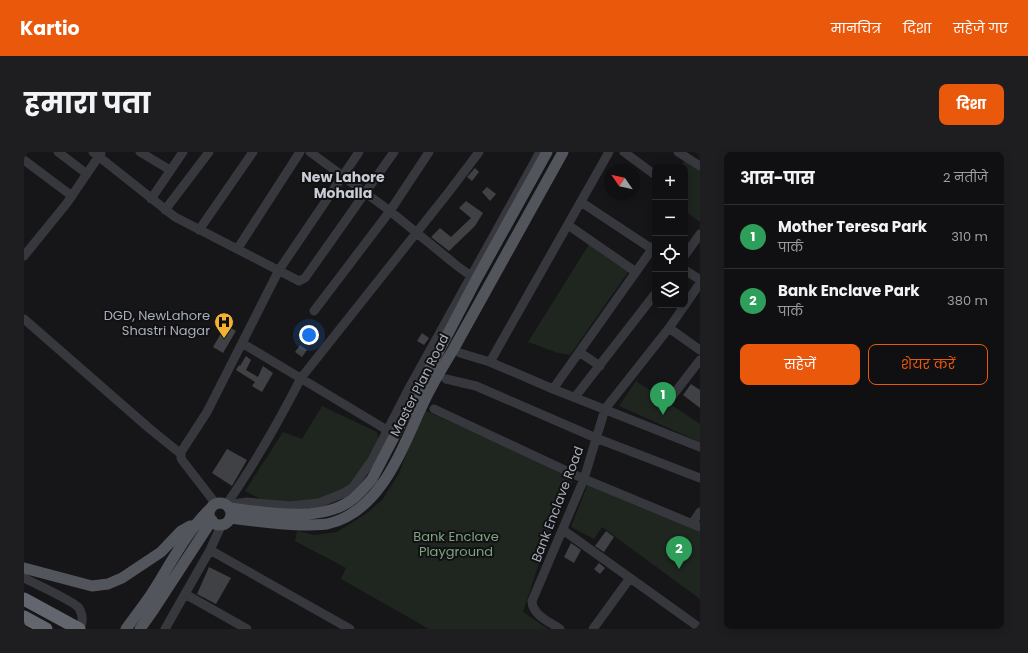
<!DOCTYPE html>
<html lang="hi">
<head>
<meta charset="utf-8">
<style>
	:root { --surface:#101012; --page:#1e1e20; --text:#f1f3f6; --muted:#9c9d9f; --line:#303032; --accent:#ea580c }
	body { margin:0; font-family:Poppins,"Noto Sans Devanagari",sans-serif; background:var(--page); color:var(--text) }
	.controls { position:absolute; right:12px; top:12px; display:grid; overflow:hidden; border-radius:8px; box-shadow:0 2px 10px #0003 }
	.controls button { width:36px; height:36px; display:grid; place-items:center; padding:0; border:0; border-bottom:1px solid var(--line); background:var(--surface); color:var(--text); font:20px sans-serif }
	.compass { position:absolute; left:580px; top:12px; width:36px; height:36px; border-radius:50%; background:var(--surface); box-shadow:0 2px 10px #0003; rotate:304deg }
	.you { position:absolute; left:285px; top:183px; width:14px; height:14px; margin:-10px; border:3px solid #fff; border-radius:50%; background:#1a73e8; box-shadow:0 0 0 6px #1a73e833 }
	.badge { display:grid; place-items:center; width:26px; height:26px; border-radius:50%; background:var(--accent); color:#fff; font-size:13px; font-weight:700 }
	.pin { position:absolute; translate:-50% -33px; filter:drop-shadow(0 1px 2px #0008) }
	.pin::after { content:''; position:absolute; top:21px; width:14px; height:12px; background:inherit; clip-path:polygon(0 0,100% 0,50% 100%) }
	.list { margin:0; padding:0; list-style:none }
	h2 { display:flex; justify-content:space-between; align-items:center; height:52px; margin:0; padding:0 16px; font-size:17px }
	h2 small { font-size:13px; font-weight:400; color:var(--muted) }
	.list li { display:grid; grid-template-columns:26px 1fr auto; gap:12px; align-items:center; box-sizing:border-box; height:64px; padding:0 16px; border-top:1px solid var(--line) }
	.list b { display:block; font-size:15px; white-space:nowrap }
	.list p { margin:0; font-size:13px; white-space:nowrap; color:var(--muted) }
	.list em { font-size:13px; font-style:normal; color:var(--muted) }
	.actions { display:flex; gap:8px; padding:12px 16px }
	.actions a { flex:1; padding:9px 0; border:1px solid var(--accent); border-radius:8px; text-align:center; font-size:14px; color:var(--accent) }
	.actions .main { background:var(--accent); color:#fff }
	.icon { flex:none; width:22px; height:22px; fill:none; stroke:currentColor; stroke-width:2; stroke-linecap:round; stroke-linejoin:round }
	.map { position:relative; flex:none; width:676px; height:477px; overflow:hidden; border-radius:8px }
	header { display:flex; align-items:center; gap:24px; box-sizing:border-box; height:56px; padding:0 20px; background:var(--accent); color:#fff }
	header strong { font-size:19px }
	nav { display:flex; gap:22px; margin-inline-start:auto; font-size:14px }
	.intro { display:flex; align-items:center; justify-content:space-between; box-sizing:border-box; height:96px; padding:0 24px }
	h1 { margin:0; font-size:28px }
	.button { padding:10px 18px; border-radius:8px; background:var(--accent); color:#fff; font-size:14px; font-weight:700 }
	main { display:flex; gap:24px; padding:0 24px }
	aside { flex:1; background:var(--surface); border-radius:8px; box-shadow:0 2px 10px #0003 }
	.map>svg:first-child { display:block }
</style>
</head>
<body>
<header>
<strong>Kartio</strong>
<nav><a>मानचित्र</a><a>दिशा</a><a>सहेजे गए</a></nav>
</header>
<div class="intro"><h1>हमारा पता</h1><a class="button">दिशा</a></div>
<main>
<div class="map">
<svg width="676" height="477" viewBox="0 0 676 477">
	<rect width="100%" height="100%" fill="#161618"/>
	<path fill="#1e261f" d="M 661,8 L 676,18 L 676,70 L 661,59 L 661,15 L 657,15 Z
		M 569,86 L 607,116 L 546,203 L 534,201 L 504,190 Z
		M 612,229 L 676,272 L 676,290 L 595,254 Z
		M 298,254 L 353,280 L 355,291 L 329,335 L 303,349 L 270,353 L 238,348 L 221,339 L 259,280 L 278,287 Z
		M 400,258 L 550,326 L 520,396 L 499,460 L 524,477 L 405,477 L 317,427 L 322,416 L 271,389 L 273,379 L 291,383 L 313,380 L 343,361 L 359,347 L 375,321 Z
		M 565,329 L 676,380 L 676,447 L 578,375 L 570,387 L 547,375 Z"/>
	<path fill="#404145" d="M 451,16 L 455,20 L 448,29 L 443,25 Z
		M 463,35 L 472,42 L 466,49 L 458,40 Z
		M 442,49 L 459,61 L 451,74 L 425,99 L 407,85 L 416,76 L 427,85 L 447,66 L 435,56 Z
		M 202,173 L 212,179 L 199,201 L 189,195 Z
		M 398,181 L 405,186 L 400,193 L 393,189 Z
		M 276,193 L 283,198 L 278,205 L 271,200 Z
		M 222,204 L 227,208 L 222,218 L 234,225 L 239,214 L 249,221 L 238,240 L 228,234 L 231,230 L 212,218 L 215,213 L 216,214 Z
		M 667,232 L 676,238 L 676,256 L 659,243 Z
		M 203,297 L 223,308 L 208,334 L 188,321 Z
		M 582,379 L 590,385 L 580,400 L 571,394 Z
		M 547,391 L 557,398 L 550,411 L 540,405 Z
		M 575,411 L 581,416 L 576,422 L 570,417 Z
		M 185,415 L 207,426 L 192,452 L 173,442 Z"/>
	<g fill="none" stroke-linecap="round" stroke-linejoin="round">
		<path stroke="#37383d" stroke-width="9" d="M 34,0 L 63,22
			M 69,0 L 151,65 L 275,129 L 281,126 L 370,0
			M 116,0 L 146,18
			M 286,0 L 366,59 L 432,113 L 451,127
			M 600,0 L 631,23
			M 654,0 L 676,14
			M 0,8 L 48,44
			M 127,47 L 159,0
			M 557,50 L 631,99
			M 141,58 L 185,0
			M 544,73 L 612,120
			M 175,78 L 229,0
			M 214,96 L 276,0
			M 661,103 L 676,82
			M 0,104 L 43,51 L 77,1
			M 661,118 L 676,128
			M 661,153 L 676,131
			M 290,159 L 366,59 L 405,0
			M 0,167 L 126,277 L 157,302
			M 645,176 L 676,198
			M 218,191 L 363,278
			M 555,200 L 576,214
			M 436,201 L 466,210 L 529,237 L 676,295
			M 466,210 L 585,0
			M 422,227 L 452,234 L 572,286 L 676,326
			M 529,237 L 631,93
			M 649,243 L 676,208
			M 551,245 L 631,142
			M 410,257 L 560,327 L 676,375
			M 192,352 L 158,308 L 157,306 L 157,300 L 183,260 L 255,118 L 335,0
			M 202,353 L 223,350 L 266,354 L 295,351 L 320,341 L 329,335 L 348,308 L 384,238 L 516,0
			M 202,353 C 230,313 255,269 277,226 L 424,41 L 455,0
			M 668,372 L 676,360
			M 539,378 L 676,476
			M 186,398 L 326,477
			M 0,426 C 11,432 48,448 55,456 C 59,463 59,470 56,477
			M 161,442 L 223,477
			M 141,477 L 186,398 L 198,372
			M 536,477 C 526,470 508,463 508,449 L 560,327 L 581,257 L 645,176 L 661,153
			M 569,477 L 606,426"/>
		<path stroke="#53555c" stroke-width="11" d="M185 362a11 11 0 1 1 22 0a11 11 0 1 1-22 0Z
			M 205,356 C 241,360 295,371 326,349 C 335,343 341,335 348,327 L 452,128 L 523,0
			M 206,366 C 229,369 252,372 276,373 C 284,373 294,373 303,372 C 357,360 377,298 398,254 C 407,234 418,216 429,198 L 539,0
			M 0,416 L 68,434 L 84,432 L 98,426 L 137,400 L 157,379 L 166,374 L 171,374
			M 102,477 C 109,467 117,457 124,447 C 145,416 161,380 188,355
			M 116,477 L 130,457 L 188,368"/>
		<path stroke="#63666e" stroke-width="13" d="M 0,447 L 55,477
			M 0,465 L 22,477"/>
	</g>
	<defs>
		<symbol id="hospital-pin" viewBox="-11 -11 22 30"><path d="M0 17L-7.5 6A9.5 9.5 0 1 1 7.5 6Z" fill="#f2b134" stroke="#111113"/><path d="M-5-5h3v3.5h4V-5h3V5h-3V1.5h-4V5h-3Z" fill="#111"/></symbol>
	</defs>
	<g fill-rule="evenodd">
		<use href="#hospital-pin" x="189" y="159" width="22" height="30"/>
	</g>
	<g text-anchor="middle" stroke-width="4" stroke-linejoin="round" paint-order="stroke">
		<g font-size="13" fill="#a8adb8" stroke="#111113" text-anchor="end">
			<text x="186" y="168">DGD, NewLahore<tspan x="186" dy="15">Shastri Nagar</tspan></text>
		</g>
		<g font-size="13" fill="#a8adb8" stroke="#111113">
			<text transform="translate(395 233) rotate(-63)" y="5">Master Plan Road</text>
			<text transform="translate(533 352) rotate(-69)" y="5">Bank Enclave Road</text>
		</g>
		<g font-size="13" fill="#7fa381" stroke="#111113">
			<text x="432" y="389">Bank Enclave<tspan x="432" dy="15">Playground</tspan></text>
		</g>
		<g font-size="14" font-weight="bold" fill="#c9ccd4" stroke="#111113">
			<text x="319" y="30">New Lahore<tspan x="319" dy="16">Mohalla</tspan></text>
		</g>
	</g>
</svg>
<div class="controls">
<button>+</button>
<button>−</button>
<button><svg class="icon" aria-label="locate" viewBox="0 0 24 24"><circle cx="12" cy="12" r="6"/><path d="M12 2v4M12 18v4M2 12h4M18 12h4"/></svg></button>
<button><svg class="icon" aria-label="layers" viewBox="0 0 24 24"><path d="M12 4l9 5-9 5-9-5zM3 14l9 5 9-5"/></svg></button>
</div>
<svg class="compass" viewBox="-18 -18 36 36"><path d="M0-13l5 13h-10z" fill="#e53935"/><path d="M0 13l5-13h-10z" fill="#9c9d9f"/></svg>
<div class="you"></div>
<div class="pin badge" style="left:639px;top:263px;background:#2e9e5b">1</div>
<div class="pin badge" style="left:655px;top:417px;background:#2e9e5b">2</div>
</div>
<aside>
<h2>आस-पास<small>2 नतीजे</small></h2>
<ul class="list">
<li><span class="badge" style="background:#2e9e5b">1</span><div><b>Mother Teresa Park</b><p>पार्क</p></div><em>310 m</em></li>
<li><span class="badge" style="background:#2e9e5b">2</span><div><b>Bank Enclave Park</b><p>पार्क</p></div><em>380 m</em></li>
</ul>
<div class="actions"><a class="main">सहेजें</a><a>शेयर करें</a></div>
</aside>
</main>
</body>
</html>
